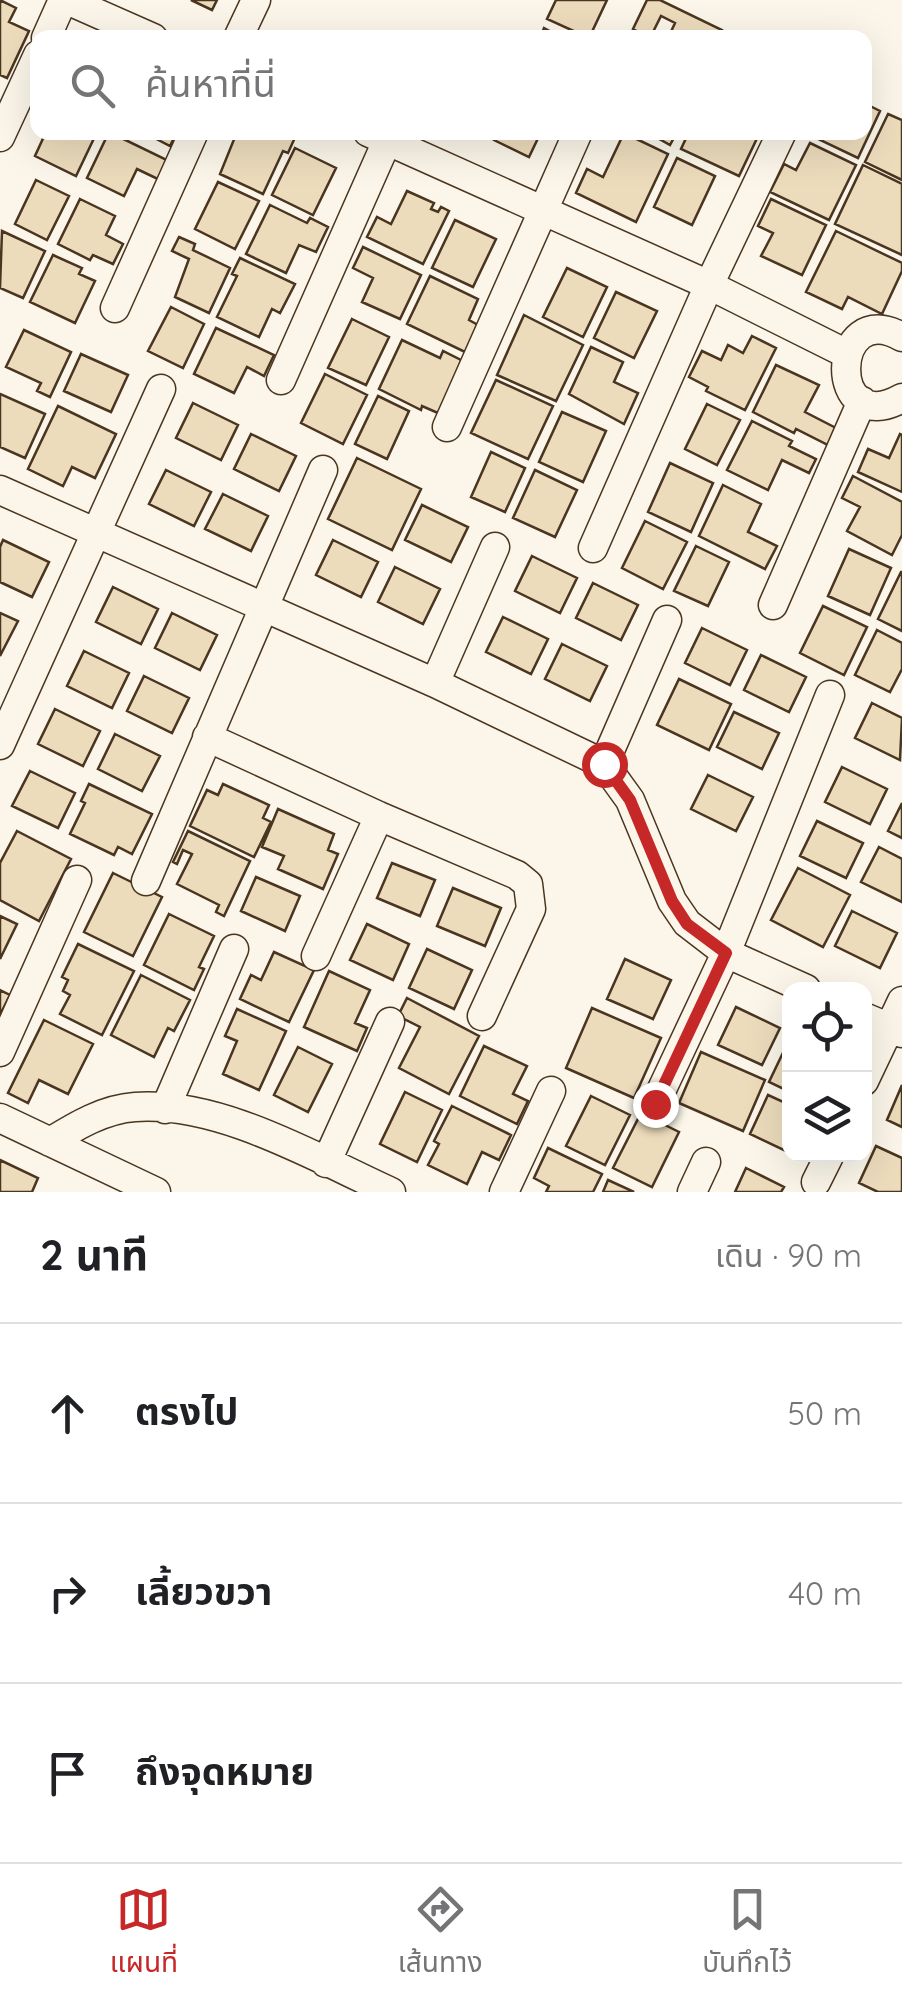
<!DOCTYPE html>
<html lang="th">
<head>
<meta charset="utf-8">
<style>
	:root { --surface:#fff; --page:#f6f6f6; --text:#202124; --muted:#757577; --line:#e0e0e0; --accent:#c62828 }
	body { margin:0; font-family:Quicksand,"Noto Sans Thai",sans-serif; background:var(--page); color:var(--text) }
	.controls { position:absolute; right:30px; bottom:30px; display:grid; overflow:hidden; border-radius:20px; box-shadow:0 10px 40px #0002 }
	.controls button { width:90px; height:90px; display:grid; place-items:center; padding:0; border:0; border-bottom:2px solid var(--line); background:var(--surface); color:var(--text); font:50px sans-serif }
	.stop { position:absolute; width:30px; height:30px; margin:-22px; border:8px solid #c62828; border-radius:50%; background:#fff }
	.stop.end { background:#c62828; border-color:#fff; box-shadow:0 2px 10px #0008 }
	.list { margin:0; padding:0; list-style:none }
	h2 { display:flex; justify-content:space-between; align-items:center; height:130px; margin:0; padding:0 40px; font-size:42px }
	h2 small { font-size:32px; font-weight:400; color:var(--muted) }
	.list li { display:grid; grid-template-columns:65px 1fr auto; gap:30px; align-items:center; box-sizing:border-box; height:180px; padding:0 40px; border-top:2px solid var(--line) }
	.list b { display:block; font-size:38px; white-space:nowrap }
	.list em { font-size:32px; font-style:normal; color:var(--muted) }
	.icon { flex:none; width:55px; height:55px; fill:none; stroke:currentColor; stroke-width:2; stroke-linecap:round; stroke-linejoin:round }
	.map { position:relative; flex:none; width:902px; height:1192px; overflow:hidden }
	.search { position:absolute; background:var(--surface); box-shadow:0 10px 40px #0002; left:30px; right:30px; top:30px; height:110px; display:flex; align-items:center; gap:25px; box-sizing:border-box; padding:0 35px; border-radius:20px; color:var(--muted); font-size:38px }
	.sheet { height:670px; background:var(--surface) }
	nav { display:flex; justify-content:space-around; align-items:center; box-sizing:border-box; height:140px; border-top:2px solid var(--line); background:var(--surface); font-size:28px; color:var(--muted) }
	nav a { display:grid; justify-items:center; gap:5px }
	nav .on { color:var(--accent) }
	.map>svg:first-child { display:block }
</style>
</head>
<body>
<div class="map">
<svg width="902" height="1192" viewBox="0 0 902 1192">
	<rect width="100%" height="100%" fill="#fbf6e9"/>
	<path fill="#ecdcbc" stroke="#4a3520" stroke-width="2.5" d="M 0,0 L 16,8 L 9,22 L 29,31 L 7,78 L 0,75 Z
		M 191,0 L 217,0 L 212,10 Z
		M 556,0 L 607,0 L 589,38 L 547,19 Z
		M 647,0 L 660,0 L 722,30 L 718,38 L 668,38 L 675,23 L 661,16 L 650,38 L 633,29 Z
		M 544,28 L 563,38 L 540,38 Z
		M 864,103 L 880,111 L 858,158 L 818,139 L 821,132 L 864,132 Z
		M 888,114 L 902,120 L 902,180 L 865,162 Z
		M 46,132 L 97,132 L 76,176 L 35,156 Z
		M 109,132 L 171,162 L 162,181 L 137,169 L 124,196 L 87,178 Z
		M 143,132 L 177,132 L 170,146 Z
		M 237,132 L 297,133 L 288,153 L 283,151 L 263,194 L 220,174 Z
		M 498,132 L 541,132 L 529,157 L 494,140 Z
		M 647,132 L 677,132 L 670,145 Z
		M 689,132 L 760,132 L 739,176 L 681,149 Z
		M 624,133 L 668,154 L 636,222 L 576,193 L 587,169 L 603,177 Z
		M 810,143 L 856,165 L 829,220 L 770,192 L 784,164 L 796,170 Z
		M 295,148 L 336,168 L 313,215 L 272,195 Z
		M 677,158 L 715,176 L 692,225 L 654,207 Z
		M 863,165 L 902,184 L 902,255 L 835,224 Z
		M 36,180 L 69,196 L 47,240 L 15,224 Z
		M 218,182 L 259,201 L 235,249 L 195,229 Z
		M 407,191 L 434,203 L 431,209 L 438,212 L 441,207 L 449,211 L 423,264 L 367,237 L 377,217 L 391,224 Z
		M 80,199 L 115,216 L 106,235 L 123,244 L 113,264 L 93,255 L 90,260 L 58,244 Z
		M 771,199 L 826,225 L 802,275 L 761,256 L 773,233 L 758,226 Z
		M 270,205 L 307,223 L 310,218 L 328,227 L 316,252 L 299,245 L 286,273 L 246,254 Z
		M 455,220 L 496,239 L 473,287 L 432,268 Z
		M 2,231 L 45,251 L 23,298 L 0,288 Z
		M 836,231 L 902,263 L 902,271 L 882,314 L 848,297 L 842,309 L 806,292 Z
		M 179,237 L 195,244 L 193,250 L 230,268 L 209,313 L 175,297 L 189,259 L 172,251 Z
		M 363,247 L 421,275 L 400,319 L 362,302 L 373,278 L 353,268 Z
		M 53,255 L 82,268 L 79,274 L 95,281 L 75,323 L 30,302 Z
		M 240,258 L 295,284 L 280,313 L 272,309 L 259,337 L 217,317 L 237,276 L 232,274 Z
		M 567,268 L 607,287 L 583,337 L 543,317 Z
		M 430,276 L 478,299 L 469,320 L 478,325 L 465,352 L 407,324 Z
		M 616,292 L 657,311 L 634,358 L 594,338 Z
		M 171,307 L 204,324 L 183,368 L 148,351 Z
		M 524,315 L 583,345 L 556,401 L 497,375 Z
		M 352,319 L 389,337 L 366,385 L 328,368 Z
		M 216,328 L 274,355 L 264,376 L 247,367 L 234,393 L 194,374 Z
		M 24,330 L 71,352 L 50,397 L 37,391 L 41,383 L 6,367 Z
		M 752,336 L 776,348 L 745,410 L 706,391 L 708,387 L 689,377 L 702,351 L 721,360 L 728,345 L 743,353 Z
		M 402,340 L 440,358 L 443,351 L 463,361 L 438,413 L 422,406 L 421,410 L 379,389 Z
		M 591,347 L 623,362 L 614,382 L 638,393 L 624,424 L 569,394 Z
		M 81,354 L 128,375 L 111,412 L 64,391 Z
		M 776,365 L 819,385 L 805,412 L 836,428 L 828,445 L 796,429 L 794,433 L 753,412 Z
		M 325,374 L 367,395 L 343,444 L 301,423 Z
		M 496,380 L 553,406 L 528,459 L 471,433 Z
		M 0,394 L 45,414 L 25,458 L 0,447 Z
		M 378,396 L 409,411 L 387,459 L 355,444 Z
		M 193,403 L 238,425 L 221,460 L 176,438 Z
		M 707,404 L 740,420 L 717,465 L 685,449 Z
		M 58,406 L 116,434 L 95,478 L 72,467 L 63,486 L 28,469 Z
		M 562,412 L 606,431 L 583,482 L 539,462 Z
		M 752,421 L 792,441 L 789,446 L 816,459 L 809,473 L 782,460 L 768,490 L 727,470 Z
		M 251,434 L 296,456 L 279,491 L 234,469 Z
		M 900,434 L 902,435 L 902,492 L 858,472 L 868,449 L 889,458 Z
		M 491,452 L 525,468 L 505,512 L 471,497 Z
		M 357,458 L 421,489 L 392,550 L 328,519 Z
		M 670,463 L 713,483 L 691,532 L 648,512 Z
		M 166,470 L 211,492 L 194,526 L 149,504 Z
		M 535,470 L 577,490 L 555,537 L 513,518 Z
		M 853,476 L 902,502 L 902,535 L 892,555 L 847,531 L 860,507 L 842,498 Z
		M 723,485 L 761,504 L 748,532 L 777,546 L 765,569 L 699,536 Z
		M 223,494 L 268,516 L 251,551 L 205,529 Z
		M 422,505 L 468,527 L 451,562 L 405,540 Z
		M 645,521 L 687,542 L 663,589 L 622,568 Z
		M 3,540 L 49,562 L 32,597 L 0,582 L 0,547 Z
		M 333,540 L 378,562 L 361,597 L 316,575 Z
		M 696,546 L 729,562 L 708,606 L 674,591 Z
		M 849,549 L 891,568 L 870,615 L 828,596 Z
		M 532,556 L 577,578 L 560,613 L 515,591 Z
		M 395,567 L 440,589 L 423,624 L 378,602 Z
		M 901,572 L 902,572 L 902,631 L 878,619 Z
		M 593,583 L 638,605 L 621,640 L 576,618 Z
		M 113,587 L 158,609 L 141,644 L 96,622 Z
		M 823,606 L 867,627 L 844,675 L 800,653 Z
		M 0,613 L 18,621 L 0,656 Z
		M 172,613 L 217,635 L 200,670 L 155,648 Z
		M 503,617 L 548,639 L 531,674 L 486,652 Z
		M 702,628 L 747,650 L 730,685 L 685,663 Z
		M 877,630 L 902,643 L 902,669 L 890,692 L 855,675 Z
		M 562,644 L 607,666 L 590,701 L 545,679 Z
		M 84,651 L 129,673 L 112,708 L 67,686 Z
		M 761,655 L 806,677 L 789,712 L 744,690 Z
		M 144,676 L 189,698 L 172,733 L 127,711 Z
		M 679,679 L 731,704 L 709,750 L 657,725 Z
		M 872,703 L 902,718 L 900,760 L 855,738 Z
		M 55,709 L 100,731 L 83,766 L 38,744 Z
		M 734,712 L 779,733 L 762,769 L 717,747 Z
		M 115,734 L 160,756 L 142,791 L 98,769 Z
		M 842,767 L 887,789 L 870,824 L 825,802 Z
		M 30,771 L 75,793 L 58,828 L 12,806 Z
		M 708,775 L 753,797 L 736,831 L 691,809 Z
		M 89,784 L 152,814 L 132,854 L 118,847 L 114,855 L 70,834 L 85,803 L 81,801 Z
		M 223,784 L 269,805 L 263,818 L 271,822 L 254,857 L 190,826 L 207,790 L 218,795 Z
		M 902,803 L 902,838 L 888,831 Z
		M 278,809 L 334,834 L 328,850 L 338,854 L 323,889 L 278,869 L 284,856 L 262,847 Z
		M 817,821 L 863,843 L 846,878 L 800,856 Z
		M 17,831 L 71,859 L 39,921 L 0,900 L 0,863 Z
		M 188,831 L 250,861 L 224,916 L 216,912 L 219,905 L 177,884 L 192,854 L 183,850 L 177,864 L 173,862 Z
		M 879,847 L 902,859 L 902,902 L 861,882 Z
		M 392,863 L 435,880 L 420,916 L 377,898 Z
		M 798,868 L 850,895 L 823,947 L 771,920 Z
		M 113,873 L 162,897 L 133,956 L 84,932 Z
		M 256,877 L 300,896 L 285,931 L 241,911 Z
		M 453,888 L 501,908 L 485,946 L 437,926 Z
		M 852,911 L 897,933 L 880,968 L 835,946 Z
		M 169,914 L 214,936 L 199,967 L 204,969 L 194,990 L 144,965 Z
		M 0,916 L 17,924 L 0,959 Z
		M 367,924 L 409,944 L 393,980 L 350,960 Z
		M 78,944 L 134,971 L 102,1035 L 60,1014 L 70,995 L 63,991 L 68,980 L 62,977 Z
		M 427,949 L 472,970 L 454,1009 L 409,988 Z
		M 274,952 L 314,970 L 289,1022 L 240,999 L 251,975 L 261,980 Z
		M 625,959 L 671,980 L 653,1019 L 607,999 Z
		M 329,971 L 370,990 L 355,1023 L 367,1028 L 357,1051 L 304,1027 Z
		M 141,975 L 190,1000 L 174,1031 L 168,1028 L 154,1057 L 111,1035 Z
		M 0,990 L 10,995 L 0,1015 Z
		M 407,998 L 479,1036 L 449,1094 L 399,1068 L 420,1027 L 398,1016 Z
		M 736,1007 L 780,1028 L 762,1065 L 718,1045 Z
		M 592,1008 L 661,1038 L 634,1098 L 566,1068 Z
		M 237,1009 L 286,1031 L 259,1090 L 223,1074 L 237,1041 L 225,1036 Z
		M 44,1020 L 93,1044 L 68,1094 L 39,1080 L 28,1103 L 8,1093 Z
		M 790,1038 L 790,1092 L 769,1082 Z
		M 484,1046 L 527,1066 L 513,1094 L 528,1101 L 517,1124 L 460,1096 Z
		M 298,1047 L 332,1064 L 308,1112 L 274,1095 Z
		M 701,1052 L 765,1080 L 743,1131 L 679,1103 Z
		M 902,1085 L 902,1127 L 887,1120 Z
		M 405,1092 L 442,1110 L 417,1162 L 380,1144 Z
		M 768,1095 L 790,1105 L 790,1153 L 750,1134 Z
		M 591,1096 L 630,1115 L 605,1165 L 566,1146 Z
		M 452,1106 L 511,1135 L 499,1160 L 482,1152 L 467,1184 L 428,1165 L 439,1144 L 434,1141 Z
		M 641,1113 L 679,1132 L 652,1187 L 613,1168 Z
		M 876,1146 L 902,1158 L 902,1192 L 878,1192 L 859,1183 Z
		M 548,1148 L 602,1174 L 593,1192 L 546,1192 L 549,1186 L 534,1178 Z
		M 0,1160 L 38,1178 L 32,1192 L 0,1192 Z
		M 746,1168 L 784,1187 L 781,1192 L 735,1192 Z
		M 608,1180 L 634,1192 L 603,1192 Z"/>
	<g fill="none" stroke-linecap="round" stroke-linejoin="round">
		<defs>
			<path id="minor" d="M 67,0 L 153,38
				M 46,38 L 63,0
				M 238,38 L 256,0
				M 368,132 L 709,285 L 847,354
				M 0,137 L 38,55
				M 115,308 L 194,132
				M 902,337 C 829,296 826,441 902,398
				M 281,380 L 387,141
				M 447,427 L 578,132
				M 0,490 L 435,683 L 604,764 L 630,800 L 672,901 L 687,923 L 726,953 L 806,989
				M 593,548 L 709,285 L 782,132
				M 773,605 L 862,401
				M 435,683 L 495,547
				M 207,737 L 379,816 L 517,875 L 528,884 L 531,909 L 482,1016
				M 0,745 L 161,389
				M 604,764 L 667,620
				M 146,881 L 323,470
				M 316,956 L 379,816
				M 864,1017 L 902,1033
				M 0,1052 L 77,880
				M 864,1081 L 902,1001
				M 655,1104 L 726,953 L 830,695
				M 165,1109 L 234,949
				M 0,1118 L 156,1192
				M 50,1142 C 76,1126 104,1109 135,1107 C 220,1101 316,1158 391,1192
				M 326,1163 L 390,1022
				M 816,1182 L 830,1154
				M 504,1192 L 551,1091
				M 692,1192 L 706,1162"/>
		</defs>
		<use href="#minor" stroke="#4a3520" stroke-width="31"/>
		<use href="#minor" stroke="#fbf6e9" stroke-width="28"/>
	</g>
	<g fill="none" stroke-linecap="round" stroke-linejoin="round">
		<path stroke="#c62828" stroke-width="12" d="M 604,764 L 630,800 L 672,901 L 687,924 L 726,953 L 655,1104"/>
	</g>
</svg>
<div class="controls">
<button><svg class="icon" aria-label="locate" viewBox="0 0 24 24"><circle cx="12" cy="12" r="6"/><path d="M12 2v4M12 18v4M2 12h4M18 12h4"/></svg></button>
<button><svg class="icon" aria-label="layers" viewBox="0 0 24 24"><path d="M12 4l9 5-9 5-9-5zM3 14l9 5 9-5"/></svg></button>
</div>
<div class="stop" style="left:604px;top:764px"></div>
<div class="stop end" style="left:655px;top:1104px"></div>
<div class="search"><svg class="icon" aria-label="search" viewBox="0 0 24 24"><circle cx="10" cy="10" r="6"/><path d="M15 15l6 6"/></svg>ค้นหาที่นี่</div>
</div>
<section class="sheet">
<h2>2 นาที<small>เดิน · 90 m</small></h2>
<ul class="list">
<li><svg class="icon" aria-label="ahead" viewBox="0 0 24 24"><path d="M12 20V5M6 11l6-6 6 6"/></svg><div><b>ตรงไป</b></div><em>50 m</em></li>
<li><svg class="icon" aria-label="right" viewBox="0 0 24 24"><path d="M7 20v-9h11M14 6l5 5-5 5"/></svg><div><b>เลี้ยวขวา</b></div><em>40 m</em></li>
<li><svg class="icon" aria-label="arrive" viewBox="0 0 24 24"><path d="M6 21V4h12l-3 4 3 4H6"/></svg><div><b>ถึงจุดหมาย</b></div></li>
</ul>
</section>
<nav>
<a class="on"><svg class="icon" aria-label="map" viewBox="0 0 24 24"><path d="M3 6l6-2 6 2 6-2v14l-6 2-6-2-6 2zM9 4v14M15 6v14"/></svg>แผนที่</a>
<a><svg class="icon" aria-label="directions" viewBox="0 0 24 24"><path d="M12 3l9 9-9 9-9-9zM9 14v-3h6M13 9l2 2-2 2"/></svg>เส้นทาง</a>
<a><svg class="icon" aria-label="saved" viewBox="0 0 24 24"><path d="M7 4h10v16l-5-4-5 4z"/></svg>บันทึกไว้</a>
</nav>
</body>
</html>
